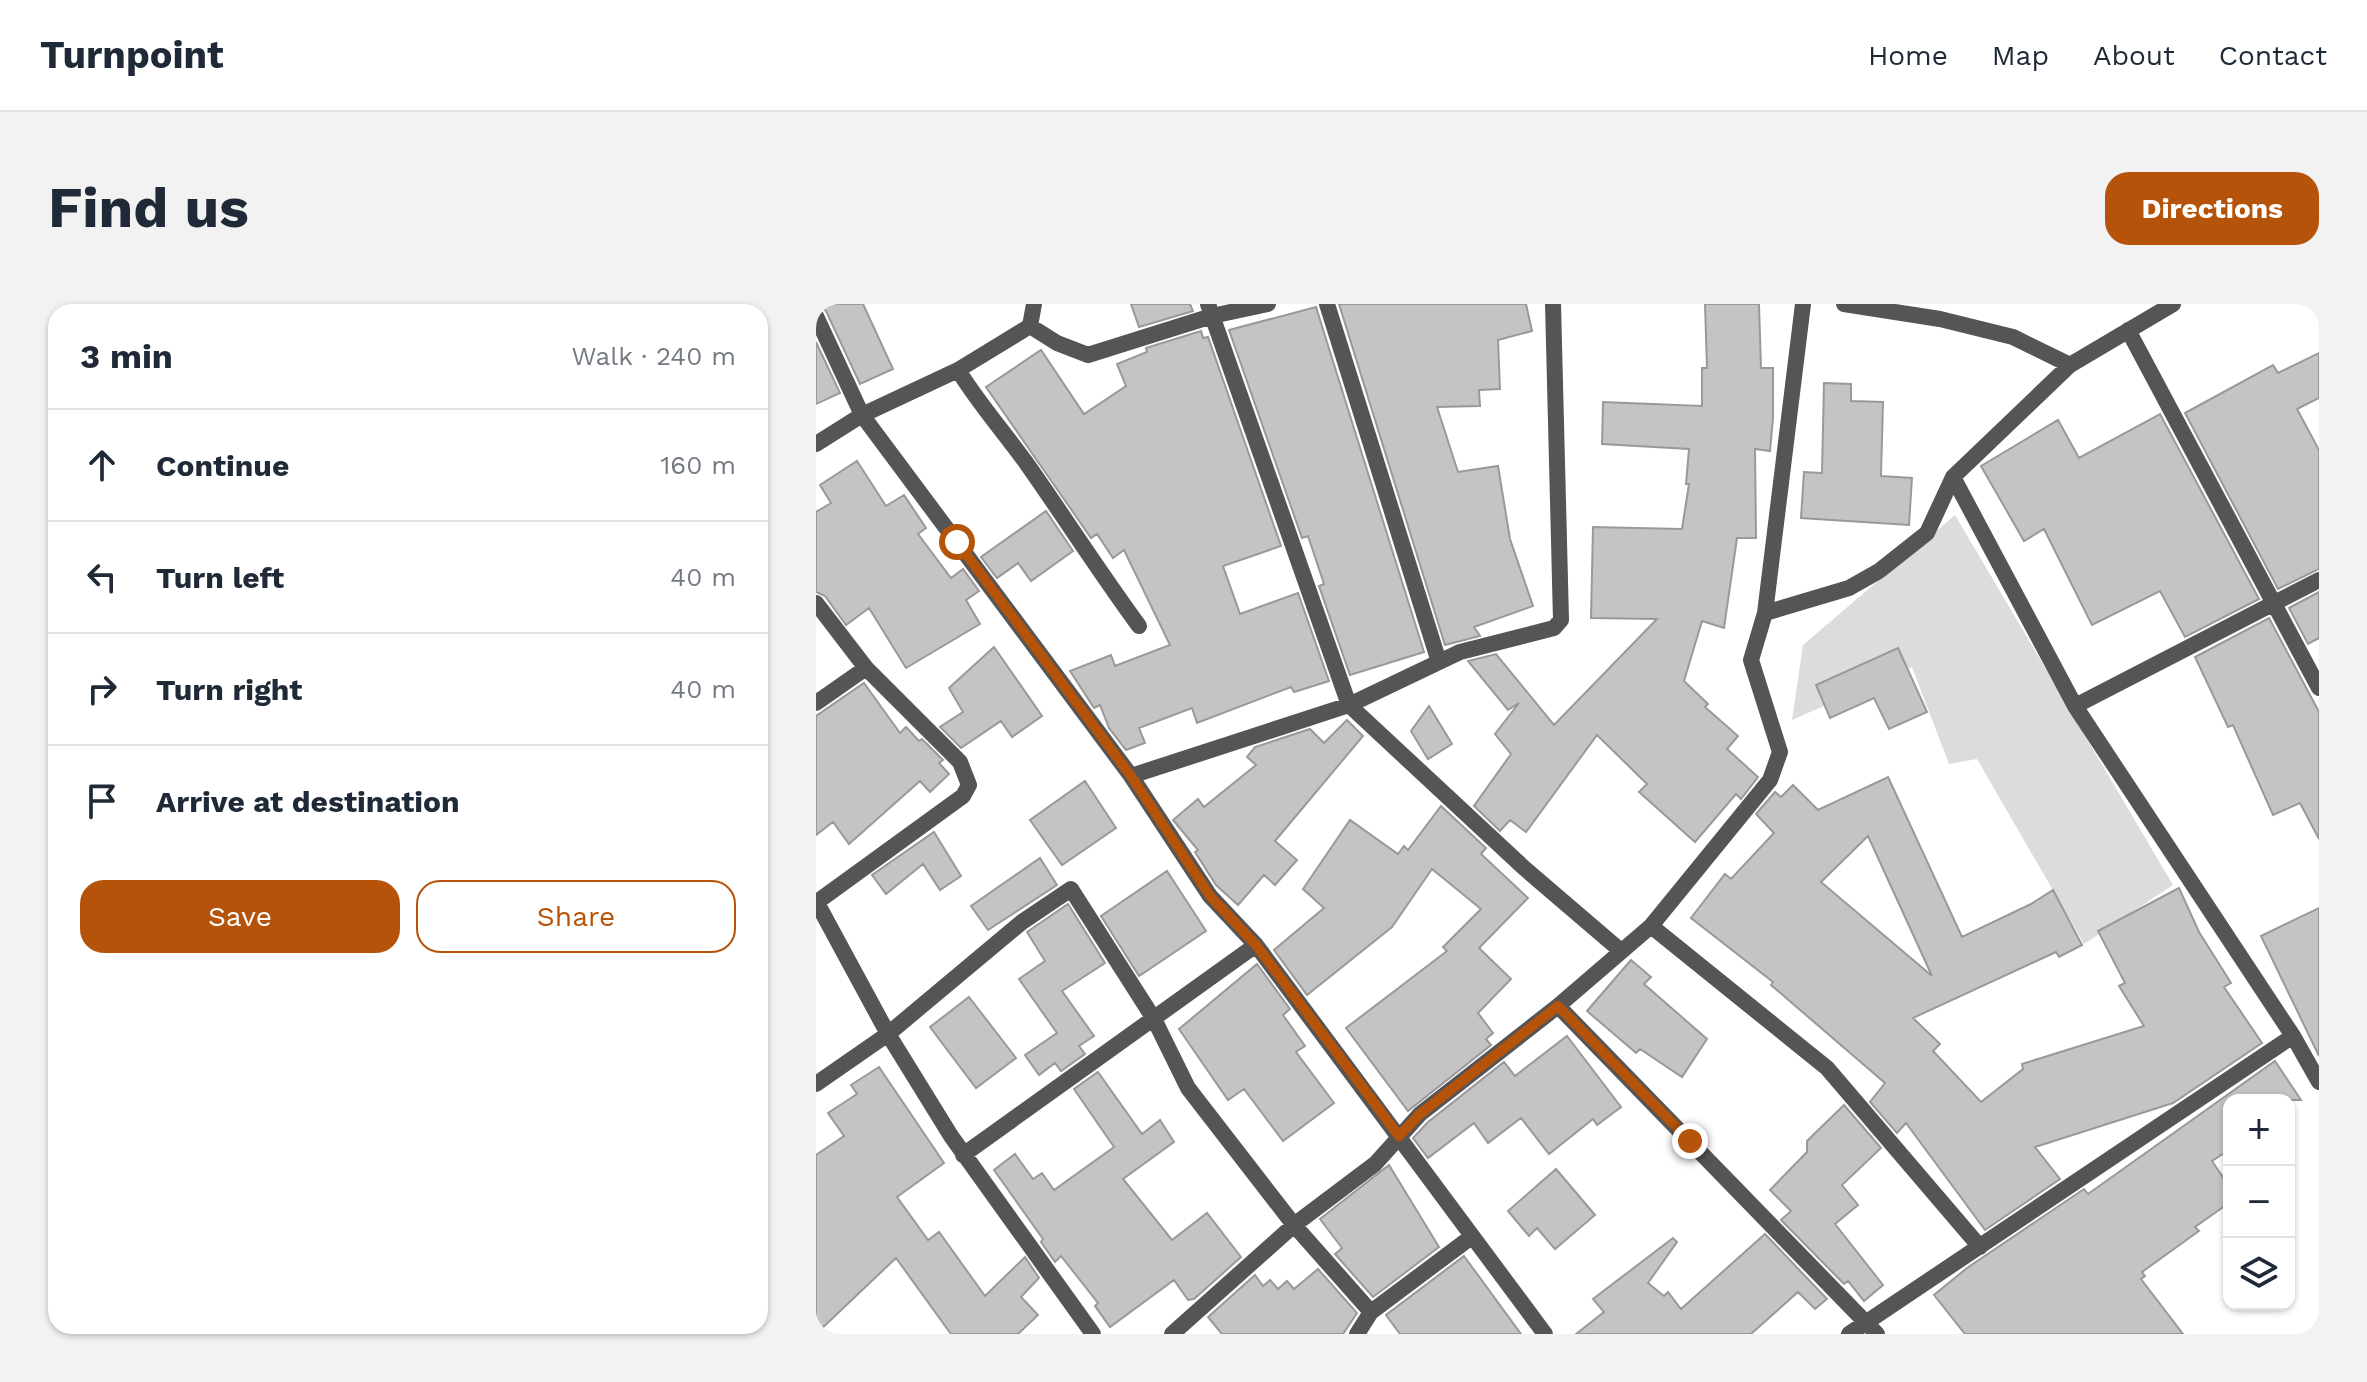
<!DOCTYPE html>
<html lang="en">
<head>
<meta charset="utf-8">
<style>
	:root { --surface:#fff; --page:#f2f2f3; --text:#1f2937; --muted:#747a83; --line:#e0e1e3; --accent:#b45309 }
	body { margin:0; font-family:"Work Sans",sans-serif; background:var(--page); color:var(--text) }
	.controls { position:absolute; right:24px; bottom:24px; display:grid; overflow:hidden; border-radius:16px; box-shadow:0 2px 6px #0004 }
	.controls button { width:72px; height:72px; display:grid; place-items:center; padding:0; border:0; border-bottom:2px solid var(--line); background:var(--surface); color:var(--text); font:40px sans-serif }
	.stop { position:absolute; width:24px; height:24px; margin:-18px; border:6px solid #b45309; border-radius:50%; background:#fff }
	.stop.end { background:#b45309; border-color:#fff; box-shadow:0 2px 8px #0008 }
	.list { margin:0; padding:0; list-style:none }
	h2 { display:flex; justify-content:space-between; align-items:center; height:104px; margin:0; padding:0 32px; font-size:34px }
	h2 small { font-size:26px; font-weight:400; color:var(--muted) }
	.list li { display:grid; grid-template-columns:52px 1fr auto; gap:24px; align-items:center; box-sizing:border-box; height:112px; padding:0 32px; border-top:2px solid var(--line) }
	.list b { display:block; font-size:30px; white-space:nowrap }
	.list em { font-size:26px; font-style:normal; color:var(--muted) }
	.actions { display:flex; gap:16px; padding:24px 32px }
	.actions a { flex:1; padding:18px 0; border:2px solid var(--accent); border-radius:24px; text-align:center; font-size:28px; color:var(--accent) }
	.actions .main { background:var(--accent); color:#fff }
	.icon { flex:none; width:44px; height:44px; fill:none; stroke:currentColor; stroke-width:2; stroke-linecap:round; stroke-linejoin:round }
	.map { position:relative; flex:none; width:1503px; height:1030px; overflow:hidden; border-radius:24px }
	header { display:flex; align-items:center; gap:48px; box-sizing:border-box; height:112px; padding:0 40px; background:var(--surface); border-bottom:2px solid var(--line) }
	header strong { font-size:38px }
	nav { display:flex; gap:44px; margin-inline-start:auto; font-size:28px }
	.intro { display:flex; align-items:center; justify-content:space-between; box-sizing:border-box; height:192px; padding:0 48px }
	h1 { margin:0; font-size:56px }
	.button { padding:20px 36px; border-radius:24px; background:var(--accent); color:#fff; font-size:28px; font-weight:700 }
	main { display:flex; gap:48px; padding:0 48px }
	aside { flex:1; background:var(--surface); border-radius:24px; box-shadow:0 2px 6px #0004 }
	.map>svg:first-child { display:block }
</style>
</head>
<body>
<header>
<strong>Turnpoint</strong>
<nav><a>Home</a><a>Map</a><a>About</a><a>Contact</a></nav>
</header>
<div class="intro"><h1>Find us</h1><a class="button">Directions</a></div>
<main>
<aside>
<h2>3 min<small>Walk · 240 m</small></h2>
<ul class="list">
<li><svg class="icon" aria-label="ahead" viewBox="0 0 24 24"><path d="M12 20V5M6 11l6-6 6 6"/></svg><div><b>Continue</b></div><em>160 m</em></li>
<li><svg class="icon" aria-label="left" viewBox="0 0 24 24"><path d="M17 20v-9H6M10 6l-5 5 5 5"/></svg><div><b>Turn left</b></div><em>40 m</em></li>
<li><svg class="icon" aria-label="right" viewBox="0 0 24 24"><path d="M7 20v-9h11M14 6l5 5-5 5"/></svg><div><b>Turn right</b></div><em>40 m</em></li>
<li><svg class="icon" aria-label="arrive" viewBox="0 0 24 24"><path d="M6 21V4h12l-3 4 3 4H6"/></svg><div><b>Arrive at destination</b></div></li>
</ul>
<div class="actions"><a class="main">Save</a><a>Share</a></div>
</aside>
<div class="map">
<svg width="1503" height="1030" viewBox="0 0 1503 1030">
	<rect width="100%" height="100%" fill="#fff"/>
	<path fill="#dcdcdc" d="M 1139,211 L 1357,581 L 1268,640 L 1161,455 L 1133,460 L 1096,363 L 976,416 L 987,341 Z"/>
	<path fill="#c4c4c4" stroke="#999" stroke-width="2" fill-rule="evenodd" d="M 0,0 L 47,0 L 77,65 L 44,80 L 10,7 Z
		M 315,0 L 374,0 L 377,7 L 323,23 Z
		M 523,0 L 710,0 L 716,27 L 682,36 L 684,85 L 663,86 L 664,102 L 621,103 L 642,168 L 682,162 L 694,235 L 717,302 L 658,323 L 664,332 L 629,341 Z
		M 889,0 L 943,0 L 945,64 L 957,64 L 957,114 L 954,147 L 939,145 L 940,234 L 921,234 L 908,324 L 886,317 L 868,377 L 892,400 L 889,403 L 922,432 L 911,445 L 942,473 L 925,495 L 920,490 L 879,538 L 823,488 L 831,480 L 781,431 L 710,528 L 694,516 L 684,527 L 658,502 L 695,450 L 679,430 L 703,399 L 692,406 L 652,357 L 680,350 L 738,421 L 841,315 L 775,314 L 777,223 L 866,225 L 873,180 L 870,180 L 873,145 L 786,140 L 787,98 L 886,102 L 886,64 L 891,64 Z
		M 500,3 L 608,348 L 534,371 L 503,282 L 508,280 L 492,232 L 486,234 L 413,26 Z
		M 385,27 L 387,34 L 392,33 L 465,242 L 407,262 L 424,310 L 482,289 L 513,377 L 478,388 L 475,383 L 381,419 L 376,404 L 323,424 L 329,439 L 310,446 L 293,424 L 284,401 L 278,404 L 254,367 L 295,351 L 299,362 L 354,341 L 308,246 L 297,254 L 281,230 L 275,234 L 170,83 L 225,46 L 268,110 L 310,82 L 301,60 L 331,48 L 330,44 Z
		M 0,38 L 24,89 L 0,100 Z
		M 1503,49 L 1503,94 L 1481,105 L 1503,146 L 1503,265 L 1462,285 L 1369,109 L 1457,61 L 1462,69 Z
		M 1008,79 L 1035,80 L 1035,97 L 1067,98 L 1065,172 L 1096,174 L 1093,221 L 985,214 L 988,168 L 1006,169 Z
		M 1344,110 L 1443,295 L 1369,333 L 1344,287 L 1276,321 L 1228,225 L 1208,237 L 1165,162 L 1242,116 L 1263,154 Z
		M 41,157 L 70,202 L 88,191 L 110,224 L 102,230 L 135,274 L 147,265 L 163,287 L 150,296 L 164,320 L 90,364 L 53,304 L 30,321 L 9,292 L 0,288 L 0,208 L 15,199 L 4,181 Z
		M 230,207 L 257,247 L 215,277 L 202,259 L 181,274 L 165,253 Z
		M 1503,288 L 1503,334 L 1492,340 L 1473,304 Z
		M 1453,314 L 1503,408 L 1503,535 L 1484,499 L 1457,511 L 1417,421 L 1412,423 L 1379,353 Z
		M 178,343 L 226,412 L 196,433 L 185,417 L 145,444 L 124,423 L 147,408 L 133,384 Z
		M 1082,344 L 1111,408 L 1073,425 L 1058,394 L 1014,414 L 1000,381 Z
		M 48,379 L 84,429 L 90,423 L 103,437 L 106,435 L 127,456 L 123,459 L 133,470 L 114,488 L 104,477 L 33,540 L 17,518 L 0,531 L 0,412 Z
		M 613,402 L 636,440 L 612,455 L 595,427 Z
		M 531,416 L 547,432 L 459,537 L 481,556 L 459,581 L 448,571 L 422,601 L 400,581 L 379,548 L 382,546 L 357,516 L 382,495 L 388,503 L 440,461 L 431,453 L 439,443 L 494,425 L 508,439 Z
		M 1072,473 L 1146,633 L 1215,600 L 1237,586 L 1266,641 L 1243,653 L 1240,648 L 1097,714 L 1124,740 L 1117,747 L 1165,798 L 1207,765 L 1206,760 L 1328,722 L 1303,682 L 1309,679 L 1282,627 L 1363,584 L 1383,628 L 1415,679 L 1408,683 L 1446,739 L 1357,799 L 1219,843 L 1244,875 L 1169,926 L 1090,819 L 1081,829 L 1054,798 L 1069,779 L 955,681 L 957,678 L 875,614 L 909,570 L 915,575 L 958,529 L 940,510 L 959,488 L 965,493 L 977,481 L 1002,506 ZM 1052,532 L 1116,672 L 1005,578 Z
		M 269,477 L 300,524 L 246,561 L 214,516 Z
		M 625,502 L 670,544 L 665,550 L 712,594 L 663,644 L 695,675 L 662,709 L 677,729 L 670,735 L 675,741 L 592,807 L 530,724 L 631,647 L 627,643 L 665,605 L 616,565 L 576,623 L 491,691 L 458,646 L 508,604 L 487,585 L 534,516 L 582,550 L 588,542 L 592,546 Z
		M 118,528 L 145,572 L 124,586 L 107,560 L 70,590 L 56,571 Z
		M 224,554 L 241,581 L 172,626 L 155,602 Z
		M 351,567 L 390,627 L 323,672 L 285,612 Z
		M 252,600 L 289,659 L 246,687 L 278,732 L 263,742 L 269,750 L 245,767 L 239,759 L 223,771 L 209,751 L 241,729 L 203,675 L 229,657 L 211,628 Z
		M 1503,604 L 1503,752 L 1445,632 Z
		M 815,656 L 835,673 L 828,680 L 891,735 L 866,773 L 824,745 L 820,749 L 771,707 Z
		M 441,660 L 474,705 L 467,711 L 489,742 L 480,748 L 518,799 L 467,837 L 428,785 L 412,796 L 363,725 Z
		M 153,693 L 200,754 L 160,784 L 114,723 Z
		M 751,732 L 805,803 L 781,821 L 777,815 L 733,850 L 705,814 L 672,839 L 658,819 L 612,854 L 597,834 L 612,818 L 688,758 L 699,772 Z
		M 1459,757 L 1485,796 L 1413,796 L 1413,846 L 1396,857 L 1413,882 L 1413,899 L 1379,923 L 1383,927 L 1326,968 L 1329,972 L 1325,975 L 1367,1030 L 1149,1030 L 1118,991 L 1151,964 L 1268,885 L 1272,890 Z
		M 63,763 L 128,859 L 81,893 L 112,936 L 123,928 L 169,992 L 209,953 L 223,974 L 205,993 L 222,1011 L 202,1030 L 135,1030 L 80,954 L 0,1030 L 0,851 L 28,832 L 12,809 L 41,790 L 35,781 Z
		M 282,768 L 326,830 L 344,816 L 358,838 L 307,875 L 356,936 L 391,909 L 425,953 L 378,995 L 372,996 L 358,976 L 294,1023 L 279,1002 L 282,999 L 245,952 L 239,958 L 225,938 L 227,935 L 178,866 L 199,850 L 217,875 L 226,869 L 238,886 L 298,843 L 258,785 Z
		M 1028,801 L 1065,844 L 1026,881 L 1042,901 L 1019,920 L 1067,981 L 1048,997 L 1032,977 L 1028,980 L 965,916 L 975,907 L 954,886 L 991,848 L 991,837 Z
		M 573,861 L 623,943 L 557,993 L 519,950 L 526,944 L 504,915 Z
		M 740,865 L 779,911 L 739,945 L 721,924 L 713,932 L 692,907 Z
		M 949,930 L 1011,995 L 999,1005 L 982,988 L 935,1030 L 760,1030 L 788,1008 L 777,995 L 857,934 L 861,938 L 832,979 L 848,992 L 852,988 L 865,1005 Z
		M 648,952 L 705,1030 L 584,1030 L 570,1011 Z
		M 502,965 L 541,1009 L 527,1030 L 406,1030 L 392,1013 L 439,971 L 447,982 L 454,976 L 462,985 L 471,977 L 478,985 Z"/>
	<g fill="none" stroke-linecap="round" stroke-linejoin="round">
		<path stroke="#555" stroke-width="16" d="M 392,0 L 533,401 L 707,563 L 805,647
			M 1028,0 L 1124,15 L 1197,33 L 1254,61 L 1357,0
			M 0,12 L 46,111 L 315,472 L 394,592 L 440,641 L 729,1030
			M 214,22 L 241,39 L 272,51 L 396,12 L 452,0
			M 1312,26 L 1503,384
			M 142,66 C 163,100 188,128 211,160 C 249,214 284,269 323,322
			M 0,140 L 46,111 L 142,66 L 214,22 L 218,0
			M 1137,173 L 1259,402 L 1477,732 L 1503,778
			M 0,299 L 50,364 L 144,458 L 153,481 L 147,492 L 1,598
			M 949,309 L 1033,284 L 1063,267 L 1111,229 L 1137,173 L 1254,61
			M 623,358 L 644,348 L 738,324 L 745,316 L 737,0
			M 0,399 L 50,364
			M 1259,402 L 1503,276
			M 315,472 L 533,401 L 623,358 L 511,0
			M 0,597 L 72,730 L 135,832 L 277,1030
			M 835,622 L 1011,764 L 1164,943
			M 742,702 L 1061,1030
			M 0,780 L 72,730 L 206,618 L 255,585 L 338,715 L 372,784 L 478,921 L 555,1008
			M 147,851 L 440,641
			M 356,1030 L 478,921 L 559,860 L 604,810 L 742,702 L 835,622 L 954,476 L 964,448 L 935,356 L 949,309 L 987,0
			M 541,1030 L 555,1008 L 654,934
			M 1033,1030 L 1477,732"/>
	</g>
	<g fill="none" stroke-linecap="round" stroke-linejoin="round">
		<path stroke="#b45309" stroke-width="10" d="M 141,238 L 315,472 L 394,592 L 440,641 L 583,832 L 604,810 L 742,702 L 874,837"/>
	</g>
</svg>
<div class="controls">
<button>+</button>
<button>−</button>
<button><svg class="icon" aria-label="layers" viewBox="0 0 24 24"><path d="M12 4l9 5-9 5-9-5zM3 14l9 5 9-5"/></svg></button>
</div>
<div class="stop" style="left:141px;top:238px"></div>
<div class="stop end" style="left:874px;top:837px"></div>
</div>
</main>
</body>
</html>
